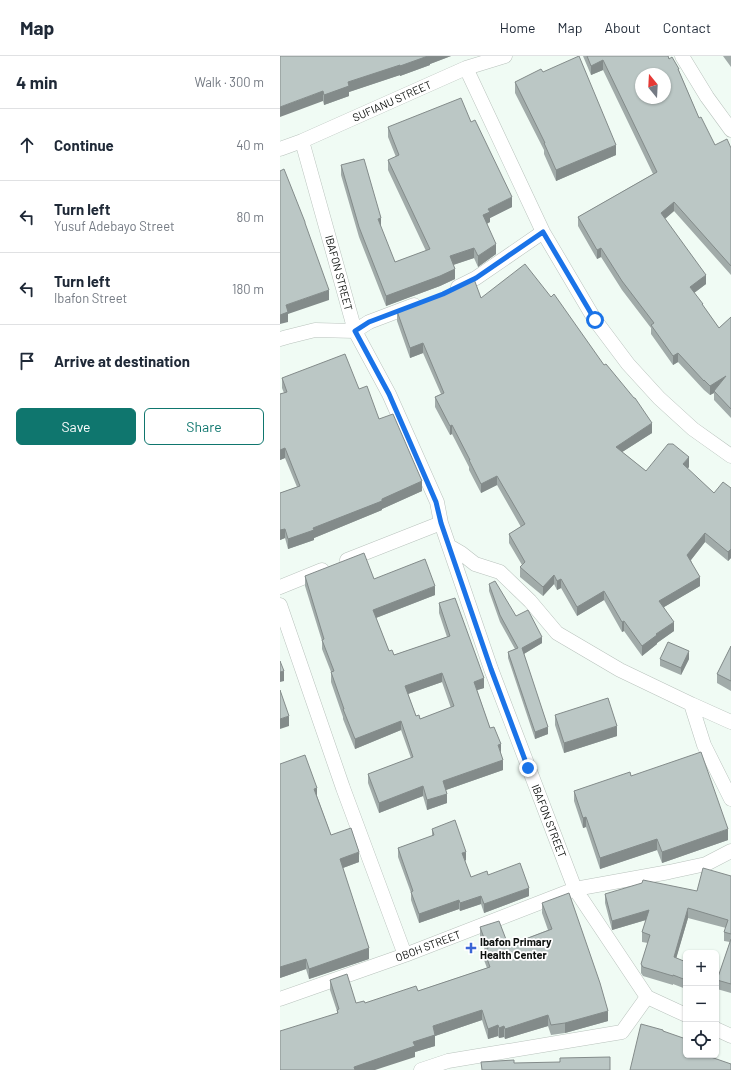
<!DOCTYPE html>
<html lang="en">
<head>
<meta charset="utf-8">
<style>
	:root { --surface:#fff; --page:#f2f2f3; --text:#1f2937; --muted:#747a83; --line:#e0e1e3; --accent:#0f766e }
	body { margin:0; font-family:Barlow,sans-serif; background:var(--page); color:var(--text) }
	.controls { position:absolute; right:12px; bottom:12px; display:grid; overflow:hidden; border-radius:6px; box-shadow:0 1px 3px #0004 }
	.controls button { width:36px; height:36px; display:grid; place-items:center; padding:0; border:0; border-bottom:1px solid var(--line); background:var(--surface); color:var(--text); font:20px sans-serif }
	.compass { position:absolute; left:355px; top:12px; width:36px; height:36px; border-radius:50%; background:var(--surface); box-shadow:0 1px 3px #0004; rotate:342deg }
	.stop { position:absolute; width:12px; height:12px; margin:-9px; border:3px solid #1a73e8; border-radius:50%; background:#fff }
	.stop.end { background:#1a73e8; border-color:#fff; box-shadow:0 1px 4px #0008 }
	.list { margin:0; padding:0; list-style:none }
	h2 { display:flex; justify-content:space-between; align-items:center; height:52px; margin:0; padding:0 16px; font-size:17px }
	h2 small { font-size:13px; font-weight:400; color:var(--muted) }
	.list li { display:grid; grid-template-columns:26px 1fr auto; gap:12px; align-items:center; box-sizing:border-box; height:72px; padding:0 16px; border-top:1px solid var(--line) }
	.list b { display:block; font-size:15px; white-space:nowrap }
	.list p { margin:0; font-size:13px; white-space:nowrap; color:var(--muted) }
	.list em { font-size:13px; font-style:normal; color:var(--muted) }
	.actions { display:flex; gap:8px; padding:12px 16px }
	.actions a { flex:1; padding:9px 0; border:1px solid var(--accent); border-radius:6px; text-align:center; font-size:14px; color:var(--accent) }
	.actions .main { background:var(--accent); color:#fff }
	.icon { flex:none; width:22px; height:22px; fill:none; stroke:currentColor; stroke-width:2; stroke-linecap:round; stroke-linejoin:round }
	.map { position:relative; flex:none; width:451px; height:1014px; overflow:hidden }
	header { display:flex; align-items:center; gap:24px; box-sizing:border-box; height:56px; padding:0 20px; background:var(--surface); border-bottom:1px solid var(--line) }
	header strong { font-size:19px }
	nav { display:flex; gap:22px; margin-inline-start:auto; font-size:14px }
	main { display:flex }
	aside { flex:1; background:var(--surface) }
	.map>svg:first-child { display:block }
</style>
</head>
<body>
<header>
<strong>Map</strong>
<nav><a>Home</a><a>Map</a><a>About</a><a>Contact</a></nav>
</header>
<main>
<aside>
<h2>4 min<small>Walk · 300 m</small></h2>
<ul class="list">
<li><svg class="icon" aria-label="ahead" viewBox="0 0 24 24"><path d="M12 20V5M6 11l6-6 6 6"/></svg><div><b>Continue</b></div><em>40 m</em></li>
<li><svg class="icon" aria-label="left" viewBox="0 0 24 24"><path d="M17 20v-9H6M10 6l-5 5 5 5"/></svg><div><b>Turn left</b><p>Yusuf Adebayo Street</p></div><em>80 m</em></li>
<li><svg class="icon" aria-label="left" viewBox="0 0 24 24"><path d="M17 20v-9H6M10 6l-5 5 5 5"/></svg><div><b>Turn left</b><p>Ibafon Street</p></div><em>180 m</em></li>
<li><svg class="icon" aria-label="arrive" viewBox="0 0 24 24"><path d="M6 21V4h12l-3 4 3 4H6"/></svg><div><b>Arrive at destination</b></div></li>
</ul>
<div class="actions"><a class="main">Save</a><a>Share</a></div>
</aside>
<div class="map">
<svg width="451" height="1014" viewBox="0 0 451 1014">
	<rect width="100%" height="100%" fill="#f0fbf4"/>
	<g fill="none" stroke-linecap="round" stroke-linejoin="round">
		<defs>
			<path id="minor" d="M 402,0 L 427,41 L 451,74
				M 186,12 L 263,176 L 315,264 L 348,308 L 379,342 L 413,373 L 451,400
				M 22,85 L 75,275 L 109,338 L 157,446 L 161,467 L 211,613 L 295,833 L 367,941 L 406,959
				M 0,93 L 22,85 L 186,12 L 225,0
				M 178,231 L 196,222 L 263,176
				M 0,283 L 7,281 L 35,274 L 75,275 L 89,266 L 134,249
				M 169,490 L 181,497 L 195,508 L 220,516 L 250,545 L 277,577 L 340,614 L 411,648 L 451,666
				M 67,504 L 161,467
				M 0,531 L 42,514
				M 0,549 L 63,732 L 125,899
				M 411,648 L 424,689 L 451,743
				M 0,943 L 125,899 L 295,833 L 389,816 L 426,808 L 451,795
				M 436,973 L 451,980
				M 141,1014 L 168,1005 L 342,976 L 367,941"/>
		</defs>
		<use href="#minor" stroke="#b9c3bd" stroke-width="15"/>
		<use href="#minor" stroke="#fff" stroke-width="14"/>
	</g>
	<path fill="#a1aba9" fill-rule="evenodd" d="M 0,0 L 171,0 L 150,8 L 150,9 L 120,20 L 120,19 L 69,36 L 69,40 L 44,49 L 43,45 Z
		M 303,0 L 388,0 L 399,15 L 419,62 L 435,89 L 451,92 L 451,219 L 394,155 L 385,163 L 426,228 L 414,237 L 423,250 L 439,272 L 451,261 L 451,362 L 434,344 L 434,337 L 430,339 L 424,334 L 398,306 L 393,309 L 371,278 L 371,272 L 342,234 L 321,201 L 317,203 L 298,170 L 298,161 L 373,118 L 323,14 L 311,19 Z
		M 443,0 L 451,0 L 451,11 Z
		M 263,16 L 336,99 L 276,125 L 264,98 L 264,94 L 235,37 L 235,26 Z
		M 191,66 L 232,151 L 210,162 L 210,166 L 207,168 L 216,198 L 198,211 L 194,202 L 173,209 L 175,223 L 160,230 L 106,250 L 79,181 L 61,119 L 61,109 L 115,206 L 146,195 L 108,114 L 108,104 L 116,101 L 108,81 L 108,71 Z
		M 201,242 L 372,377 L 342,396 L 366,415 L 409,411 L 407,413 L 434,437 L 451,432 L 451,502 L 448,505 L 425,486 L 411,504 L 420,530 L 384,551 L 394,575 L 377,587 L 377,588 L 362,600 L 344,575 L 342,576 L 324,544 L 297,560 L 281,532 L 277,534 L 274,528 L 263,540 L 240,521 L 240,511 L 242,509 L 229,487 L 229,478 L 241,471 L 217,429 L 201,437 L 189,414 L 189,411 L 172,378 L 170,379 L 155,351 L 155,341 L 161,338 L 143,297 L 130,302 L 117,265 L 117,255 Z
		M 2,322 L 79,333 L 99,363 L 142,435 L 102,453 L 102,454 L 34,482 L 34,484 L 8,493 L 5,482 L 0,484 L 0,437 L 17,431 L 5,402 L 0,404 L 0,338 L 4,337 L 2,332 Z
		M 25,520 L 94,523 L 155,539 L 96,562 L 109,595 L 114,599 L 167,581 L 159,557 L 159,547 L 204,632 L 197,634 L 210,672 L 221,698 L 223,714 L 166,734 L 167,747 L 147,754 L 143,740 L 99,757 L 88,727 L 88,718 L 131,702 L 121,674 L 75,693 L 63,663 L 63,661 L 51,626 L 51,616 L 42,593 L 42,585 L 25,530 ZM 162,626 L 171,652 L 140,663 L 136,660 L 128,638 Z
		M 209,528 L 236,560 L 262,587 L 244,598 L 268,678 L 255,683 L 228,602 L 228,596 L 235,593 L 220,566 L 209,535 Z
		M 451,590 L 451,635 L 437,627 L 437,618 Z
		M 380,603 L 409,603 L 401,619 L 380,610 Z
		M 275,659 L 337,680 L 284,697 L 275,669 Z
		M 0,708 L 37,740 L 51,779 L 79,806 L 63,812 L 89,903 L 29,923 L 26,913 L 0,922 Z
		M 351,720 L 448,784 L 382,807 L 377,794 L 320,813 L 306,771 L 303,772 L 294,745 L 294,735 Z
		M 152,773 L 186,804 L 185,805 L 191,821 L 208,819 L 249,840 L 204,857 L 201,848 L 180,855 L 179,853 L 139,867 L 131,844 L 131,837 L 118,801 L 118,792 L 152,780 Z
		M 451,820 L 451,937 L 437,933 L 437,924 L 450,886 L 444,885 L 444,876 L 446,872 L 408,862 L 396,902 L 406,906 L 406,933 L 393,928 L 393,929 L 363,920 L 361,917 L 361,908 L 368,887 L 362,886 L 362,876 L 366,864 L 332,874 L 325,847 L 325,838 L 417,835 Z
		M 262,847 L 328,965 L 285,977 L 271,979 L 268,970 L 225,983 L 224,981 L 219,982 L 218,980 L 208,983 L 202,964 L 155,980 L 155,990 L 135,996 L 135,1001 L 57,958 L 57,955 L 50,934 L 50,924 L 76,947 L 85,947 L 138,935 L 207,912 L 204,904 L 205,894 L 200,882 L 200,871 L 227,886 L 232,888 L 268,874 L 262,857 Z"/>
	<path fill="#838b8a" d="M 148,0 L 171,0 L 150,8 L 150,9 L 120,20 L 120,10 Z
		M 323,4 L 323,14 L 311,19 L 311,10 Z
		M 120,9 L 120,19 L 69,36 L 69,40 L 44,49 L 44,39 L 68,26 Z
		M 43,35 L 43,45 L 0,61 L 0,51 Z
		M 336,89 L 336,99 L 276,125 L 276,114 Z
		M 232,141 L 232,151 L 210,162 L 210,166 L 203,169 L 203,159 L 208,153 Z
		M 394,146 L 394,155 L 381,166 L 381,157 Z
		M 101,162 L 101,172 L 98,163 Z
		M 216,188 L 216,198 L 198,211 L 198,200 Z
		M 194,192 L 194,202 L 170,210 L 170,200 Z
		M 321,192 L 321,201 L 317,203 L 317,194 Z
		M 175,213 L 175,223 L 160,230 L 106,250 L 106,240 Z
		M 426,219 L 426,228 L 410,240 L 410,231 Z
		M 49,234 L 49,244 L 8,258 L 8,266 L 0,268 L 0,259 L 6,249 Z
		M 143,287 L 143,297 L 130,302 L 130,292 Z
		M 398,297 L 398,306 L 393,309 L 393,300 Z
		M 446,320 L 434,335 L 434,337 L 430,339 L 430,330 Z
		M 372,367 L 372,377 L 336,400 L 336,391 Z
		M 172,369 L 172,378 L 170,379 L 170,370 Z
		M 5,392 L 5,402 L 0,404 L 0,394 Z
		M 409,401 L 409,411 L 403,418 L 403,408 Z
		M 217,420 L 217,429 L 201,437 L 201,428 Z
		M 142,425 L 142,435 L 102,453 L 102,454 L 34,482 L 34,484 L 8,493 L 8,483 Z
		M 5,473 L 5,482 L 0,484 L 0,474 Z
		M 425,477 L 425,486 L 407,509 L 407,499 Z
		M 451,493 L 451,502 L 448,505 L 448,496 Z
		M 274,519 L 274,528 L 263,540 L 263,531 Z
		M 420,521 L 420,530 L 379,554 L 379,545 Z
		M 281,523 L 281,532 L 277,534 L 277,525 Z
		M 155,530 L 155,539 L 93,563 L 93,554 Z
		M 324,535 L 324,544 L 297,560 L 297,551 Z
		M 344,565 L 344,575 L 342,576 L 342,566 Z
		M 394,566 L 394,575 L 377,587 L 377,588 L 362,600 L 362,590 L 376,578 Z
		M 262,581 L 262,587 L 242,599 L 242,592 Z
		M 409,595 L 409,603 L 401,619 L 401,612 Z
		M 4,615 L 4,625 L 0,626 L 0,616 Z
		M 162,617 L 162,626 L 125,639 L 125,630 Z
		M 204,622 L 204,632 L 194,635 L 194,626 Z
		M 9,660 L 9,670 L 0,673 L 0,663 Z
		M 121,665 L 121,674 L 75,693 L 75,683 Z
		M 337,670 L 337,680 L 284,697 L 284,687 Z
		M 268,671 L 268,678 L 255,683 L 255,676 Z
		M 221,688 L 221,698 L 218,689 Z
		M 223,704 L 223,714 L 163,735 L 163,725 Z
		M 143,730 L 143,740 L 99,757 L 99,747 Z
		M 37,732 L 37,742 L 34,733 Z
		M 167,738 L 167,747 L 147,754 L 147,744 Z
		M 306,761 L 306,771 L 303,772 L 303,762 Z
		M 448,773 L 448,784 L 382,807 L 382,796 Z
		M 377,783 L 377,794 L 320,813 L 320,802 Z
		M 79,796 L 79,806 L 60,813 L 60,803 Z
		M 186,796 L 186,804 L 182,806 L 182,797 Z
		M 249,832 L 249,840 L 204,857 L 204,848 Z
		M 201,840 L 201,848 L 180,855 L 180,847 Z
		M 179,844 L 179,853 L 139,867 L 139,858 Z
		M 408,852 L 408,862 L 394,910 L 394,901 Z
		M 369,854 L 369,863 L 332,874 L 332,865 Z
		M 89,892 L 89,903 L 29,923 L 29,913 Z
		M 26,903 L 26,913 L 0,922 L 0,911 Z
		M 202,954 L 202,964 L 155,980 L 155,990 L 135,996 L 135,1001 L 95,1014 L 74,1014 L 74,1011 L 133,986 L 153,970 Z
		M 328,955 L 328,965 L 285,977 L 285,967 Z
		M 268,959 L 268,970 L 225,983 L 225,973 Z
		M 218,969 L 218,980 L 208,983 L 208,973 Z
		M 224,970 L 224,981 L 219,982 L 219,972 Z"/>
	<path fill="#bbc7c5" stroke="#838b8a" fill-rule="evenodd" d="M 0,0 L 148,0 L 120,10 L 120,9 L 68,26 L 69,30 L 44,39 L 43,35 L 0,51 Z
		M 299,0 L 336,89 L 276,114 L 264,87 L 265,87 L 235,26 L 261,13 L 263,16 Z
		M 307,0 L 388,0 L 389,3 L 392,1 L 399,13 L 398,13 L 419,62 L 421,61 L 435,89 L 447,83 L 451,92 L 451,210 L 394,146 L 381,157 L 426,219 L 410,231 L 423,248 L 422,248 L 439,272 L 451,261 L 451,353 L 434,335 L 446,320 L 430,330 L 424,324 L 424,325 L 398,297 L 393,300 L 371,269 L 374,267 L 342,225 L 321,192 L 317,194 L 298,161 L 377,116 L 323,4 L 311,10 ZM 361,18 L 385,18 L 385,42 L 361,42 Z
		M 181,42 L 191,66 L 195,64 L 232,141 L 208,153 L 210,156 L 203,159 L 216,188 L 198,200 L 194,192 L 170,200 L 175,213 L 160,220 L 106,240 L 79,171 L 61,109 L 84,103 L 101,162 L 98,163 L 115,206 L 150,193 L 108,104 L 119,99 L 108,71 Z
		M 4,113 L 25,166 L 25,167 L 49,234 L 6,249 L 8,256 L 0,259 L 0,115 Z
		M 245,208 L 271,241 L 274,238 L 324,309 L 326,308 L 354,342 L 355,342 L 372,367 L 336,391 L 366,415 L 388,388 L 393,388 L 409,401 L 403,408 L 434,437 L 443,426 L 451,432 L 451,493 L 448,496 L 425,477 L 407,499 L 420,521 L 379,545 L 394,566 L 376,578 L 377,579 L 362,590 L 344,565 L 342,566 L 324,535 L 297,551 L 281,523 L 277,525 L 274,519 L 263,531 L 240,511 L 245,506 L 229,478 L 245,468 L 217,420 L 201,428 L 189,404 L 190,404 L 172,369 L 170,370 L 155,341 L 164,337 L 143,287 L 130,292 L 117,255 L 166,236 L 194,223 L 201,242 Z
		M 65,298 L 79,333 L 87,330 L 99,363 L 113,358 L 142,425 L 102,443 L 102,445 L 33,472 L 34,474 L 8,483 L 5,473 L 0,474 L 0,437 L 20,430 L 5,392 L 0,394 L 0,338 L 7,336 L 2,322 Z
		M 84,497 L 94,523 L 145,503 L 155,530 L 93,554 L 109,595 L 112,594 L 114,599 L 170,580 L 159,547 L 175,542 L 204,622 L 194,626 L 210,672 L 214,671 L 221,688 L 218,689 L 223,704 L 163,725 L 167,738 L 147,744 L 143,730 L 99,747 L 88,718 L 133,701 L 121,665 L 75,683 L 63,653 L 64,653 L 51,616 L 54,615 L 42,584 L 44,583 L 25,520 ZM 162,617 L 174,650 L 140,663 L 139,659 L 136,660 L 125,630 Z
		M 215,525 L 236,560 L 248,554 L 262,581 L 242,592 L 268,671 L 255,676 L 228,596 L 238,592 L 220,559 L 209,528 Z
		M 388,586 L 409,595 L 401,612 L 380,603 Z
		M 451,590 L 451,625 L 437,618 Z
		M 0,605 L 4,615 L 0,616 Z
		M 0,634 L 9,660 L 0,663 Z
		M 328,642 L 337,670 L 284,687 L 275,659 Z
		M 421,696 L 448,773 L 382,796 L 377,783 L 320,802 L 306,761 L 303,762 L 294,735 L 350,716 L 351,720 Z
		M 25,699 L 37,732 L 34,733 L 51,779 L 71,772 L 79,796 L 60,803 L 89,892 L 29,913 L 26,903 L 0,911 L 0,708 Z
		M 175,764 L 186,796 L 182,797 L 191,821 L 207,815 L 208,819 L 240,807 L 249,832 L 204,848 L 201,840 L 180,847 L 179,844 L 139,858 L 131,836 L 133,835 L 118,792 L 154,779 L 152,773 Z
		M 423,812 L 451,820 L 451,878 L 444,876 L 448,864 L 408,852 L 394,901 L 406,906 L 406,924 L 393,919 L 393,920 L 363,911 L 361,908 L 370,879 L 362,876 L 369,854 L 332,865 L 325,838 L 362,827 L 363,824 L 417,835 Z
		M 289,837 L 320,927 L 328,955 L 285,967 L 271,969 L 268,959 L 225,973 L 224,970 L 219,972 L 218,969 L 208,973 L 202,954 L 153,970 L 155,979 L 133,986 L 135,990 L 74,1011 L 75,1014 L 0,1014 L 0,975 L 58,957 L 57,954 L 59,953 L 50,924 L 67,918 L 76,947 L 84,945 L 85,947 L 136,930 L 138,935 L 210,911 L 204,894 L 208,893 L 200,871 L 219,865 L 227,886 L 231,885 L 232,888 L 272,873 L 262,847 Z
		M 451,883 L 451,928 L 437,924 Z
		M 361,968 L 383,974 L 383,975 L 406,983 L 406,999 L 425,999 L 451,1008 L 451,1014 L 350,1014 Z
		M 330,1001 L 330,1014 L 202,1014 L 201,1006 L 234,1004 L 234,1007 L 280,1006 L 280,1002 Z"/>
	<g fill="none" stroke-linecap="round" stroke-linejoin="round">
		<path stroke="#1a73e8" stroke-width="5" d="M 248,712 L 211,613 L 161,467 L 156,446 L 109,338 L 75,275 L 89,266 L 163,238 L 196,222 L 263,176 L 315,264"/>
	</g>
	<path fill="#3a65d5" stroke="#fff" stroke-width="1.5" d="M189 886h4v4h4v4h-4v4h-4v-4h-4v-4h4z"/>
	<g text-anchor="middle" stroke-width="3.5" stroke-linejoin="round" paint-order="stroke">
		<g font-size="11" fill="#0d100e" stroke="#fff">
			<text transform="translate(112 45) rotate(-24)" y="4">SUFIANU STREET</text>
			<text transform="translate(59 217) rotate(75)" y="4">IBAFON STREET</text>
			<text transform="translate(269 765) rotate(69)" y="4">IBAFON STREET</text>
			<text transform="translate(148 890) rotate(-21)" y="4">OBOH STREET</text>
		</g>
		<g font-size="11" font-weight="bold" fill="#0d100e" stroke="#fff" text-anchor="start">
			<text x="200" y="890">Ibafon Primary<tspan x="200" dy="13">Health Center</tspan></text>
		</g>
	</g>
</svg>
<div class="controls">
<button>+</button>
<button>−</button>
<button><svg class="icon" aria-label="locate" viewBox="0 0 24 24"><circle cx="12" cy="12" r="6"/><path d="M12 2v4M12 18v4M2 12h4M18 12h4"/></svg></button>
</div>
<svg class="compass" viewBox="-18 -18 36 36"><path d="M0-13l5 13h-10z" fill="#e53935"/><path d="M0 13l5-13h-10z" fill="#747a83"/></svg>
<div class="stop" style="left:315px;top:264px"></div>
<div class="stop end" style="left:248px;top:712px"></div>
</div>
</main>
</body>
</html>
